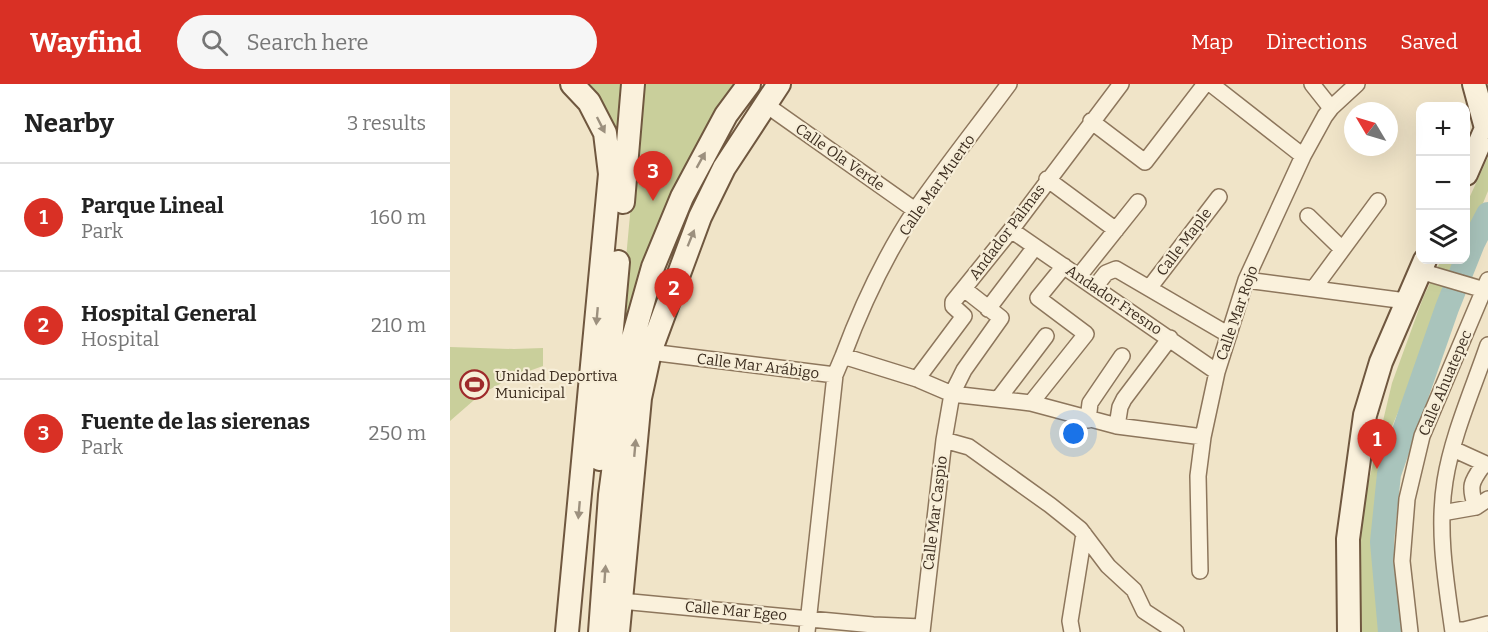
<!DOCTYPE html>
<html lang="en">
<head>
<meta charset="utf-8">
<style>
	:root { --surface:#fff; --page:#f6f6f6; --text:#222; --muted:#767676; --line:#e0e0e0; --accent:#d93025 }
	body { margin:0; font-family:Bitter,serif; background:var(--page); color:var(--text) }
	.controls { position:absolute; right:18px; top:18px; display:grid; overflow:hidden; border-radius:12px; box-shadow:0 6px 24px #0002 }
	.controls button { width:54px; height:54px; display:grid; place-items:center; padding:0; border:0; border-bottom:2px solid var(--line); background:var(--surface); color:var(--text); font:30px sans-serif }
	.compass { position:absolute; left:894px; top:18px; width:54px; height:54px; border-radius:50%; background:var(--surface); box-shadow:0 6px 24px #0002; rotate:308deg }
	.you { position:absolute; left:624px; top:350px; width:21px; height:21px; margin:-15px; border:4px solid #fff; border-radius:50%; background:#1a73e8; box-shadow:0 0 0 9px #1a73e833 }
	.badge { display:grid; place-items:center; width:39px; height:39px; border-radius:50%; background:var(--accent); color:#fff; font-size:20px; font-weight:700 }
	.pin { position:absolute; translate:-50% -50px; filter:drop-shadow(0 2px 3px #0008) }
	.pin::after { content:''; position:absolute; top:32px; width:21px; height:18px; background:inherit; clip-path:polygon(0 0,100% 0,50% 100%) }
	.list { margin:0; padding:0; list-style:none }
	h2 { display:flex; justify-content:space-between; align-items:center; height:78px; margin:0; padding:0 24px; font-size:26px }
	h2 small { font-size:20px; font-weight:400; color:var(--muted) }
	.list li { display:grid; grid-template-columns:39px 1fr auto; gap:18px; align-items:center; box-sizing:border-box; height:108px; padding:0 24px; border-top:2px solid var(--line) }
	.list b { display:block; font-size:22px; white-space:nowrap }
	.list p { margin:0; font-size:20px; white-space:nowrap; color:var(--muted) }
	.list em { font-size:20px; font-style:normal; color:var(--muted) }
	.icon { flex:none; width:33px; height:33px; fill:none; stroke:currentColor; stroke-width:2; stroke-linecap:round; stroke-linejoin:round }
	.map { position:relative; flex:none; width:1038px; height:548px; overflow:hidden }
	header { display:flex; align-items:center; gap:36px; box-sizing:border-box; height:84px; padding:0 30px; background:var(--accent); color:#fff }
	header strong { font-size:28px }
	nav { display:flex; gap:33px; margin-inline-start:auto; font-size:21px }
	.search { width:420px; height:54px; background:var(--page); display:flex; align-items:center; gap:15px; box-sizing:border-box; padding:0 21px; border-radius:33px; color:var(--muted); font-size:22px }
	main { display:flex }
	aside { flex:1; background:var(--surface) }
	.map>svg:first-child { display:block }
</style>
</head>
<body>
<header>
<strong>Wayfind</strong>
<div class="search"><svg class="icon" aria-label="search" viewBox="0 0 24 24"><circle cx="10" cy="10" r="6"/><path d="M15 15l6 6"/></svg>Search here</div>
<nav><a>Map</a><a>Directions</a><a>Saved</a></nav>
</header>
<main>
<aside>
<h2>Nearby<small>3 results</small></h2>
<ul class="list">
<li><span class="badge">1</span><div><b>Parque Lineal</b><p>Park</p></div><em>160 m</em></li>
<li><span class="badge">2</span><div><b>Hospital General</b><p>Hospital</p></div><em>210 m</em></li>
<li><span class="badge">3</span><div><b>Fuente de las sierenas</b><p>Park</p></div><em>250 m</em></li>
</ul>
</aside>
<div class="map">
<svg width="1038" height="548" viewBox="0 0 1038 548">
	<rect width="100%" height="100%" fill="#f0e4c8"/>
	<path fill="#c9cf9b" d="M 138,0 L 176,0 L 170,82 L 145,9 Z
		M 192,0 L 290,0 L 167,273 Z
		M 1038,73 L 1038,107 L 1016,161 L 1016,121 Z
		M 991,176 L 1010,176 L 993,222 L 938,352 L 924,426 L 931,548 L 912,548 L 907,461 L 914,417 L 942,299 L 973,214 Z
		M 0,263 L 64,265 L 93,264 L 93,282 L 65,292 L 31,310 L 0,337 Z"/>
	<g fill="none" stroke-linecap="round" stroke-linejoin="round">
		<path stroke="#a9c4bc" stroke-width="24" d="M 940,548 L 932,458 L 939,390 L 997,224 L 1023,159 L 1038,130"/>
		<defs>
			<path id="street" d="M 761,0 L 853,72
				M 862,0 L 881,24
				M 315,20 L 465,126
				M 641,37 L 695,78 L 755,0
				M 597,95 L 666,146
				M 858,132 L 892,165
				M 561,146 L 767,288
				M 970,187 L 1038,207
				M 629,192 L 688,118
				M 796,196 L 956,217
				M 645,203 L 656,189 L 666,185 L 779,251
				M 700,203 L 769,113
				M 864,204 L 928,117
				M 538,225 L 585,163
				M 200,268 L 385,291 L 393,272 L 467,295 L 502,310 L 581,319 L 667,342 L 753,353
				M 393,272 C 412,221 436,170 466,125 C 496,82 528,42 559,0
				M 467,295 L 514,232 L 503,222 L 503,218 L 561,146 L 671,0
				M 549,314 L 596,252
				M 581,319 L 636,250 L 588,214 L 614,182
				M 638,336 L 640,319 L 672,272
				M 667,342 L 670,323 L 674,315 L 720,254
				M 494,356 L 519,363 L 600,421 L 630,445 L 658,482 L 684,506 L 694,527 L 726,548
				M 1003,365 L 1038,381
				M 1026,423 C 1018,401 1022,397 1034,380
				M 992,429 L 1026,423 L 1038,415
				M 750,487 L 748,392 L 753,353 L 767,288 L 796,196 L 853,72 L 875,32 L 881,24 L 907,0
				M 171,517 L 423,541 L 472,543
				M 1003,546 L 1014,546 L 1038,540
				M 357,548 L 385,291
				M 472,548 L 494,356 L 502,310 L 514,286 L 551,234 L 514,205
				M 622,548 L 620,537 L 634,450
				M 960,548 L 952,477 L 957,415 L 972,352 L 1038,196
				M 1003,548 C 996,498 987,447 995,397 C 1002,352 1023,305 1038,261"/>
			<path id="secondary" d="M 1024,0 L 1036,44
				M 1016,90 L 1038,40
				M 173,118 L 183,0
				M 150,375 L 168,178
				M 117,548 L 160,90 L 155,49 L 139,18 L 122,0
				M 150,548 L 160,411 L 179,268 L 203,183 L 232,113 L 276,31 L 299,0
				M 168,548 L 190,314 L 200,268 L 250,133 L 274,84 L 329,0
				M 899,548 L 898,455 L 915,331 L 931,278 L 975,176"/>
		</defs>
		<use href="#street" stroke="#8d765c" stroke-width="18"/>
		<use href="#secondary" stroke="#6f573f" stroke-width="26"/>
		<use href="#street" stroke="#faf1dc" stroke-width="15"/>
		<use href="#secondary" stroke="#faf1dc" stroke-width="22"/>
	</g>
	<defs><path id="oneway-solid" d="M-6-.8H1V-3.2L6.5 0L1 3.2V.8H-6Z" transform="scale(1.5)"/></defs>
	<g fill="#9c907e">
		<use href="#oneway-solid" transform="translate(151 41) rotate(63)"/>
		<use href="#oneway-solid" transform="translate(251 76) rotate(-61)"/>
		<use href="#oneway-solid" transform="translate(241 154) rotate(-68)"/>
		<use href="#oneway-solid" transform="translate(147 232) rotate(95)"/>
		<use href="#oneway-solid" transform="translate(185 364) rotate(-85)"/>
		<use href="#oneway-solid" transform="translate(129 426) rotate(95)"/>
		<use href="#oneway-solid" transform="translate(155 490) rotate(-86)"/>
	</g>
	<defs>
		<symbol id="stadium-ring" viewBox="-11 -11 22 22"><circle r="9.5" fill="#f7eed8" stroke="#9e2a2b" stroke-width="1.5"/><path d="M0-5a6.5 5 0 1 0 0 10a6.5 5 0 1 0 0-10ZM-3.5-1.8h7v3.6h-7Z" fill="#9e2a2b"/></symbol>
	</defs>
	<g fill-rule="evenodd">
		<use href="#stadium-ring" x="8" y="284" width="33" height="33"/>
	</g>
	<g text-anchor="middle" stroke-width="4.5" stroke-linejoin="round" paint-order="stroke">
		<g font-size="15" fill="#3d2e20" stroke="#f7eed8">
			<text transform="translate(390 73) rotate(35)" y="5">Calle Ola Verde</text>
			<text transform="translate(487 101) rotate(-55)" y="5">Calle Mar Muerto</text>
			<text transform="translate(557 148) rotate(-53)" y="5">Andador Palmas</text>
			<text transform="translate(734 158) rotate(-53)" y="5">Calle Maple</text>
			<text transform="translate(664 216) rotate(34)" y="5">Andador Fresno</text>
			<text transform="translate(787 229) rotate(-71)" y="5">Calle Mar Rojo</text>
			<text transform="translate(308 282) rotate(7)" y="5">Calle Mar Arábigo</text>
			<text transform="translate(995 299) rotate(-67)" y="5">Calle Ahuatepec</text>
			<text transform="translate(485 429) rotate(-83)" y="5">Calle Mar Caspio</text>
			<text transform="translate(286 527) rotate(5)" y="5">Calle Mar Egeo</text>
		</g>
		<g font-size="15" fill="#3d2e20" stroke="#f7eed8" text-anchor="start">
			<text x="45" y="297">Unidad Deportiva<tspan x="45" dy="17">Municipal</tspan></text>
		</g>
	</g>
</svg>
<div class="controls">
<button>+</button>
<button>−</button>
<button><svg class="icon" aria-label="layers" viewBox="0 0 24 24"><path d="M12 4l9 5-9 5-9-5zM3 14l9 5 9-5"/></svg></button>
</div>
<svg class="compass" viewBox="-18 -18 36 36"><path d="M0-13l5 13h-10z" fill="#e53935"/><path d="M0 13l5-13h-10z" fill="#767676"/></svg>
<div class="you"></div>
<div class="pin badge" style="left:927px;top:385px">1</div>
<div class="pin badge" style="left:224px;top:234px">2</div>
<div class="pin badge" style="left:203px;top:117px">3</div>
</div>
</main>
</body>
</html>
